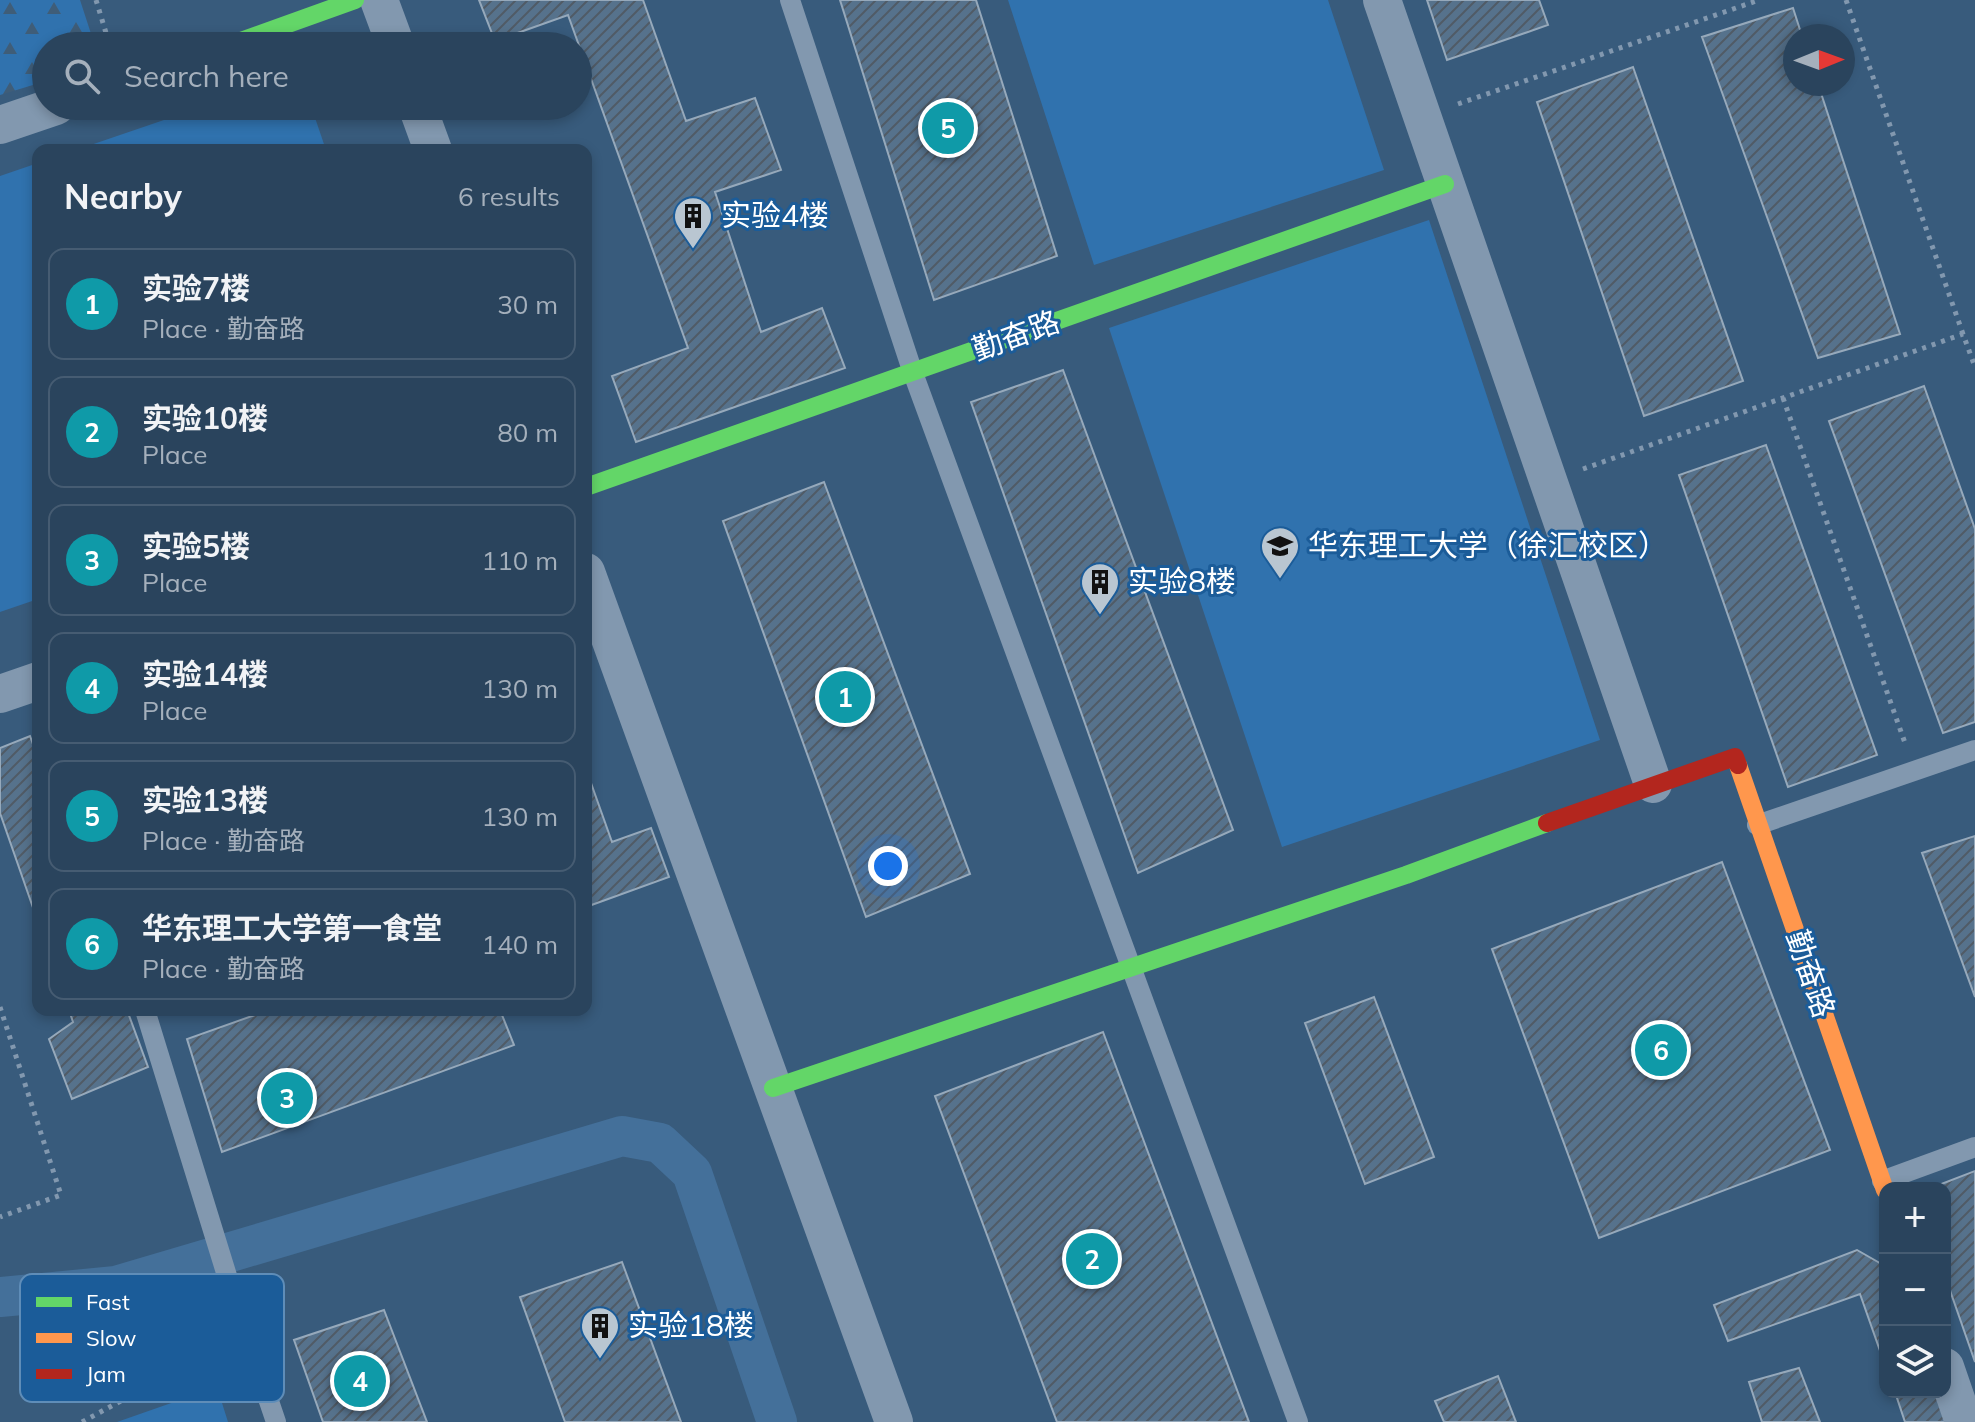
<!DOCTYPE html>
<html lang="en">
<head>
<meta charset="utf-8">
<style>
	:root { --surface:#2a445d; --page:#324b63; --text:#f1f3f6; --muted:#a5b0bc; --line:#465c72; --accent:#b9c6d1 }
	body { margin:0; font-family:Mulish,"Noto Sans SC",sans-serif; background:var(--page); color:var(--text) }
	.controls { position:absolute; right:24px; bottom:24px; display:grid; overflow:hidden; border-radius:16px; box-shadow:0 4px 12px #0003 }
	.controls button { width:72px; height:72px; display:grid; place-items:center; padding:0; border:0; border-bottom:2px solid var(--line); background:var(--surface); color:var(--text); font:40px sans-serif }
	.compass { position:absolute; left:1783px; top:24px; width:72px; height:72px; border-radius:50%; background:var(--surface); box-shadow:0 4px 12px #0003; rotate:89deg }
	.you { position:absolute; left:888px; top:866px; width:28px; height:28px; margin:-20px; border:6px solid #fff; border-radius:50%; background:#1a73e8; box-shadow:0 0 0 12px #1a73e833 }
	.badge { display:grid; place-items:center; width:52px; height:52px; border-radius:50%; background:var(--accent); color:#fff; font-size:26px; font-weight:700 }
	.pin { position:absolute; translate:-50% -50%; border:4px solid #fff; box-shadow:0 2px 8px #0006 }
	.list { margin:0; padding:0; list-style:none }
	h2 { display:flex; justify-content:space-between; align-items:center; height:104px; margin:0; padding:0 32px; font-size:34px }
	h2 small { font-size:26px; font-weight:400; color:var(--muted) }
	.list li { display:grid; grid-template-columns:52px 1fr auto; gap:24px; align-items:center; box-sizing:border-box; height:112px; margin:0 16px 16px; padding:0 16px; border:2px solid var(--line); border-radius:16px }
	.list b { display:block; font-size:30px; white-space:nowrap }
	.list p { margin:0; font-size:26px; white-space:nowrap; color:var(--muted) }
	.list em { font-size:26px; font-style:normal; color:var(--muted) }
	.icon { flex:none; width:44px; height:44px; fill:none; stroke:currentColor; stroke-width:2; stroke-linecap:round; stroke-linejoin:round }
	.map { position:relative; flex:none; width:1975px; height:1422px; overflow:hidden }
	.search { position:absolute; background:var(--surface); box-shadow:0 4px 12px #0003; left:32px; top:32px; width:560px; height:88px; display:flex; align-items:center; gap:20px; box-sizing:border-box; padding:0 28px; border-radius:44px; color:var(--muted); font-size:30px }
	.panel { position:absolute; background:var(--surface); box-shadow:0 4px 12px #0003; left:32px; top:144px; width:560px; height:872px; border-radius:16px }
	.map>svg:first-child { display:block }
</style>
</head>
<body>
<div class="map">
<svg width="1975" height="1422" viewBox="0 0 1975 1422">
	<defs>
		<pattern id="forest-firs" width="22" height="20" patternUnits="userSpaceOnUse" patternTransform="scale(2)"><rect width="22" height="20" fill="#3072ae"/><path d="M5 1l3.5 6h-7zM16 11l3.5 6h-7z" fill="#3f5d78"/></pattern>
		<pattern id="building-hatch" width="6" height="6" patternUnits="userSpaceOnUse" patternTransform="scale(2)"><rect width="6" height="6" fill="#56728c"/><path d="M-1 1l2-2M0 6l6-6M5 7l2-2" fill="none" stroke="#505b66"/></pattern>
	</defs>
	<rect width="100%" height="100%" fill="#385b7c"/>
	<path fill="#3072ae" d="M 1008,0 L 1328,0 L 1384,170 L 1094,265 Z
		M 205,106 L 311,106 L 326,150 L 76,150 Z
		M 38,163 L 38,599 L 0,612 L 0,176 Z
		M 1429,220 L 1600,740 L 1282,847 L 1109,328 Z
		M 217,1387 L 228,1422 L 117,1422 Z"/>
	<path fill="url(#forest-firs)" d="M 0,0 L 80,0 L 95,46 L 46,46 L 46,81 L 0,95 Z"/>
	<g fill="none" stroke-linecap="round" stroke-linejoin="round">
		<path stroke="#44709a" stroke-width="40" d="M 0,1297 L 116,1286 L 622,1136 L 660,1143 L 692,1173 L 777,1422"/>
	</g>
	<path fill="url(#building-hatch)" stroke="#96a9bb" stroke-width="2" d="M 479,0 L 643,0 L 686,121 L 755,98 L 781,170 L 715,192 L 761,332 L 822,308 L 845,368 L 636,442 L 612,376 L 688,348 L 568,15 L 495,41 Z
		M 840,0 L 976,0 L 1057,256 L 934,300 Z
		M 1427,0 L 1539,0 L 1548,25 L 1447,60 Z
		M 1793,8 L 1802,36 L 1795,36 L 1795,84 L 1818,84 L 1900,334 L 1818,358 L 1702,37 Z
		M 1633,67 L 1743,381 L 1644,416 L 1537,102 Z
		M 1063,370 L 1233,830 L 1138,873 L 971,402 Z
		M 1924,386 L 1975,529 L 1975,722 L 1943,733 L 1829,421 Z
		M 1766,445 L 1877,755 L 1788,787 L 1679,475 Z
		M 824,482 L 970,874 L 866,917 L 723,521 Z
		M 30,736 L 38,758 L 38,922 L 0,813 L 0,748 Z
		M 586,769 L 612,842 L 651,828 L 669,877 L 586,907 Z
		M 1975,836 L 1975,997 L 1922,853 Z
		M 1722,862 L 1830,1150 L 1599,1238 L 1492,949 Z
		M 1374,997 L 1434,1157 L 1365,1184 L 1305,1023 Z
		M 69,1010 L 127,1010 L 148,1067 L 72,1099 L 49,1039 L 73,1022 Z
		M 269,1010 L 500,1010 L 514,1045 L 222,1152 L 187,1039 Z
		M 1103,1032 L 1249,1422 L 1057,1422 L 935,1096 Z
		M 1975,1171 L 1975,1362 L 1945,1276 L 1945,1188 L 1931,1188 Z
		M 1857,1250 L 1885,1266 L 1885,1365 L 1860,1294 L 1728,1341 L 1714,1305 Z
		M 622,1262 L 681,1422 L 565,1422 L 520,1297 Z
		M 384,1310 L 427,1422 L 323,1422 L 294,1340 Z
		M 1799,1368 L 1820,1422 L 1762,1422 L 1749,1382 Z
		M 1498,1376 L 1516,1422 L 1444,1422 L 1435,1401 Z
		M 1895,1392 L 1939,1392 L 1950,1422 L 1905,1422 Z"/>
	<g fill="none" stroke-linecap="round" stroke-linejoin="round">
		<path stroke="#8298af" stroke-width="5" stroke-dasharray="4 6" stroke-linecap="butt" d="M 96,0 L 110,46
			M 1846,0 L 1963,334
			M 1458,104 L 1759,0
			M 1783,398 L 1905,743
			M 1583,469 L 1963,334 L 1975,367
			M 0,1007 L 61,1195 L 0,1217
			M 82,1422 L 130,1396 L 121,1334 L 205,1302"/>
		<path stroke="#8298af" stroke-width="20" d="M 790,0 L 913,373 L 1298,1422
			M 1757,825 L 1975,750
			M 145,1010 L 232,1292 L 276,1422
			M 1882,1181 L 1975,1147"/>
		<path stroke="#8298af" stroke-width="38" d="M 379,0 L 396,46
			M 1382,0 L 1653,784
			M 417,106 L 433,150
			M 0,125 L 56,106
			M 586,572 L 894,1422
			M 0,694 L 38,681
			M 1945,1367 L 1964,1422"/>
		<path stroke="#63d668" stroke-width="18" d="M 227,46 L 355,0
			M 586,487 L 1445,184
			M 773,1088 L 1406,875 L 1547,823"/>
		<path stroke="#ff974d" stroke-width="18" d="M 1738,765 L 1885,1190"/>
		<path stroke="#b3261e" stroke-width="18" d="M 1547,823 L 1735,757 L 1738,765"/>
	</g>
	<defs>
		<symbol id="building-pin" viewBox="-11 -11 22 30"><path d="M0 17L-7.5 6A9.5 9.5 0 1 1 7.5 6Z" fill="#b9c6d1" stroke="#1b5c99"/><path d="M-4-6H4V6H1V3H-1V6H-4ZM-2.5-4.3h1.7v1.8h-1.7ZM.8-4.3h1.7v1.8H.8ZM-2.5-1h1.7V.8h-1.7ZM.8-1h1.7V.8H.8Z" fill="#111"/></symbol>
		<symbol id="university-pin" viewBox="-11 -11 22 30"><path d="M0 17L-7.5 6A9.5 9.5 0 1 1 7.5 6Z" fill="#b9c6d1" stroke="#1b5c99"/><path d="M0-5L7-2L0 1L-7-2ZM-4 1L0 2.5L4 1V4Q0 6-4 4Z" fill="#111"/></symbol>
	</defs>
	<g fill-rule="evenodd">
		<use href="#building-pin" x="671" y="194" width="44" height="60"/>
		<use href="#university-pin" x="1258" y="524" width="44" height="60"/>
		<use href="#building-pin" x="1078" y="560" width="44" height="60"/>
		<use href="#building-pin" x="578" y="1304" width="44" height="60"/>
	</g>
	<g text-anchor="middle" stroke-width="6" stroke-linejoin="round" paint-order="stroke">
		<g font-size="30" fill="#fff" stroke="#1b5c99" text-anchor="start">
			<text x="721" y="226">实验4楼</text>
			<text x="1308" y="556">华东理工大学（徐汇校区）</text>
			<text x="1128" y="592">实验8楼</text>
			<text x="628" y="1336">实验18楼</text>
		</g>
		<g font-size="30" fill="#fff" stroke="#1b5c99">
			<text transform="translate(1016 336) rotate(-20)" y="10">勤奋路</text>
			<text transform="translate(1810 974) rotate(71)" y="10">勤奋路</text>
		</g>
	</g>
	<rect x="20" y="1274" width="264" height="128" rx="12" fill="#1b5c99" stroke="#5f8db8" stroke-width="2"/>
	<rect x="36" y="1297" width="36" height="10" fill="#63d668"/>
	<rect x="36" y="1333" width="36" height="10" fill="#ff974d"/>
	<rect x="36" y="1369" width="36" height="10" fill="#b3261e"/>
	<g font-size="22" fill="#fff">
		<text x="86" y="1310">Fast</text>
		<text x="86" y="1346">Slow</text>
		<text x="86" y="1382">Jam</text>
	</g>
</svg>
<div class="controls">
<button>+</button>
<button>−</button>
<button><svg class="icon" aria-label="layers" viewBox="0 0 24 24"><path d="M12 4l9 5-9 5-9-5zM3 14l9 5 9-5"/></svg></button>
</div>
<svg class="compass" viewBox="-18 -18 36 36"><path d="M0-13l5 13h-10z" fill="#e53935"/><path d="M0 13l5-13h-10z" fill="#a5b0bc"/></svg>
<div class="you"></div>
<div class="pin badge" style="left:845px;top:697px;background:#0f9aa8">1</div>
<div class="pin badge" style="left:1092px;top:1259px;background:#0f9aa8">2</div>
<div class="pin badge" style="left:287px;top:1098px;background:#0f9aa8">3</div>
<div class="pin badge" style="left:360px;top:1381px;background:#0f9aa8">4</div>
<div class="pin badge" style="left:948px;top:128px;background:#0f9aa8">5</div>
<div class="pin badge" style="left:1661px;top:1050px;background:#0f9aa8">6</div>
<div class="search"><svg class="icon" aria-label="search" viewBox="0 0 24 24"><circle cx="10" cy="10" r="6"/><path d="M15 15l6 6"/></svg>Search here</div>
<section class="panel">
<h2>Nearby<small>6 results</small></h2>
<ul class="list">
<li><span class="badge" style="background:#0f9aa8">1</span><div><b>实验7楼</b><p>Place · 勤奋路</p></div><em>30 m</em></li>
<li><span class="badge" style="background:#0f9aa8">2</span><div><b>实验10楼</b><p>Place</p></div><em>80 m</em></li>
<li><span class="badge" style="background:#0f9aa8">3</span><div><b>实验5楼</b><p>Place</p></div><em>110 m</em></li>
<li><span class="badge" style="background:#0f9aa8">4</span><div><b>实验14楼</b><p>Place</p></div><em>130 m</em></li>
<li><span class="badge" style="background:#0f9aa8">5</span><div><b>实验13楼</b><p>Place · 勤奋路</p></div><em>130 m</em></li>
<li><span class="badge" style="background:#0f9aa8">6</span><div><b>华东理工大学第一食堂</b><p>Place · 勤奋路</p></div><em>140 m</em></li>
</ul>
</section>
</div>
</body>
</html>
